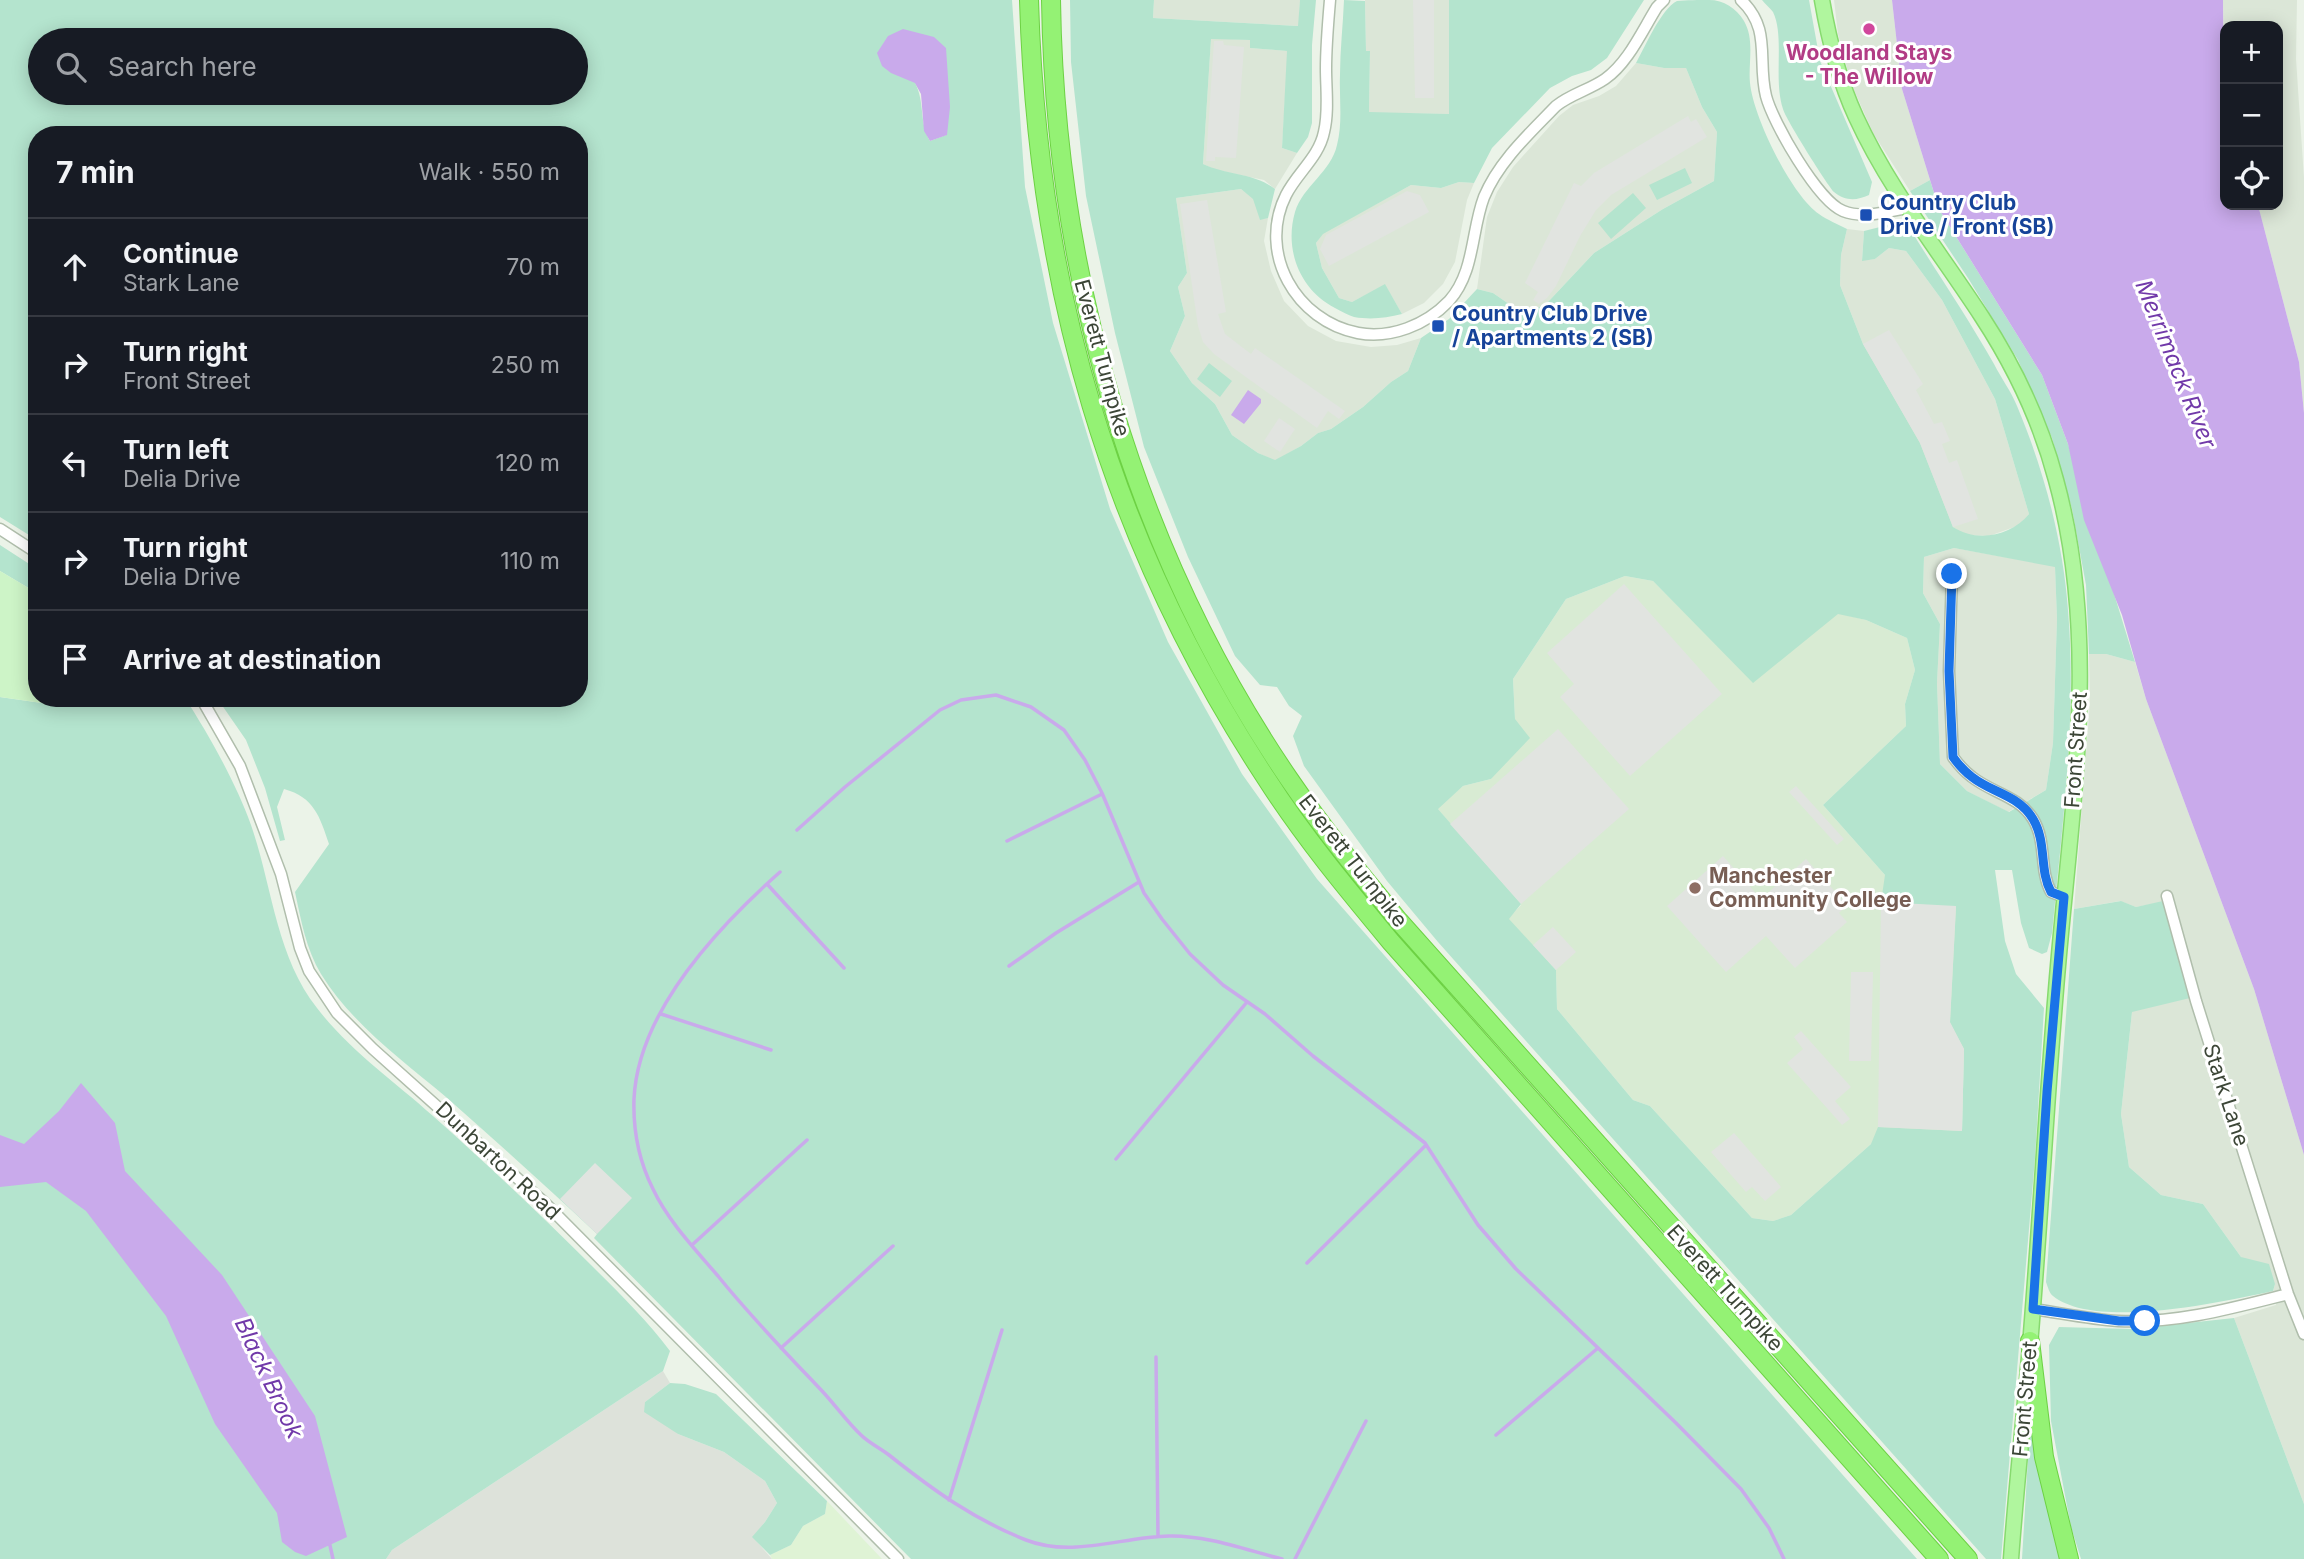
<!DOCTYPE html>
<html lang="en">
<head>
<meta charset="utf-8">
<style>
	:root { --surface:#171b24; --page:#242831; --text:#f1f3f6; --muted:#9ea1a6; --line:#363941 }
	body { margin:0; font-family:Inter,sans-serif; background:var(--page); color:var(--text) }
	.controls { position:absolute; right:21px; top:21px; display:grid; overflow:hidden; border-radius:14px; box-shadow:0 4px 18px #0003 }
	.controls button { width:63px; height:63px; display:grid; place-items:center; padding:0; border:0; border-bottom:2px solid var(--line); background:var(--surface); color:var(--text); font:35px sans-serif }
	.stop { position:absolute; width:21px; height:21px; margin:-16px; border:5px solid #1a73e8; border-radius:50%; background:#fff }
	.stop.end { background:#1a73e8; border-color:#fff; box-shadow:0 2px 7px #0008 }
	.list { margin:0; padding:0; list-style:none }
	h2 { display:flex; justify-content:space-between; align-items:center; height:91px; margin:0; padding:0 28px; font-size:30px }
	h2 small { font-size:23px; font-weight:400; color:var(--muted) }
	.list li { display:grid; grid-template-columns:46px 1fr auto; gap:21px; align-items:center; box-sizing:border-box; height:98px; padding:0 28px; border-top:2px solid var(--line) }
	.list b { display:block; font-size:26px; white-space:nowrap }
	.list p { margin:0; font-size:23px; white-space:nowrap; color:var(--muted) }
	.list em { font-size:23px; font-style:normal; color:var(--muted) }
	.icon { flex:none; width:38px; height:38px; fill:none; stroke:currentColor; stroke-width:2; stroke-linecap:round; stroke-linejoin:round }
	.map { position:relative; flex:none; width:2304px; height:1559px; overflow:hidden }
	.search { position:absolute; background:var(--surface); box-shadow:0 4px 18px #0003; left:28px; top:28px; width:560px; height:77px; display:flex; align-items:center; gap:18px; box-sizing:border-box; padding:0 24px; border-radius:38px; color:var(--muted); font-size:26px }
	.panel { position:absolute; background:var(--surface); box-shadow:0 4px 18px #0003; left:28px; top:126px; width:560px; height:581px; border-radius:28px }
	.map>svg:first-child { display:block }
</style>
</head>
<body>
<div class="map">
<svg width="2304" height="1559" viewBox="0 0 2304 1559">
	<rect width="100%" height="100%" fill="#ebf3e8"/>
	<path fill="#dbe6d7" d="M 1154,0 L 1300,0 L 1299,26 L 1153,18 Z
		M 1365,0 L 1449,0 L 1450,114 L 1369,113 L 1370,52 L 1366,51 Z
		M 1834,0 L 1892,0 L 1902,89 L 1930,180 L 1910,191 L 1873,133 L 1851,83 L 1838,34 Z
		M 2223,0 L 2297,0 L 2296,59 L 2304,178 L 2304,413 L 2299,362 L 2258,205 L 2278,205 L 2278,26 L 2225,26 L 2225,86 Z
		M 1211,38 L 1250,40 L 1250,48 L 1288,51 L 1282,148 L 1297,153 L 1275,189 L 1264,180 L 1216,170 L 1203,164 Z
		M 1636,63 L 1664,68 L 1686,68 L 1702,107 L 1717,132 L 1714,181 L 1663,209 L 1594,253 L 1548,302 L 1525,315 L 1493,293 L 1477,289 L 1487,217 L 1497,192 L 1513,167 L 1559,116 L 1573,105 L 1599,96 L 1616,86 Z
		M 1459,182 L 1474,183 L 1467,200 L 1455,262 L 1443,284 L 1424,303 L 1402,314 L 1385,285 L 1352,302 L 1339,298 L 1322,268 L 1316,243 L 1323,233 L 1411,185 L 1441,188 Z
		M 1241,189 L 1254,199 L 1260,219 L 1268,218 L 1264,241 L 1271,271 L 1284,301 L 1308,326 L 1336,341 L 1371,347 L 1397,345 L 1421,338 L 1408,371 L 1391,382 L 1363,407 L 1331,429 L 1318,433 L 1301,446 L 1275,461 L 1258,453 L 1232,435 L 1215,404 L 1192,383 L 1170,351 L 1185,316 L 1178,287 L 1187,273 L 1176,198 Z
		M 1847,229 L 1864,231 L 1862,260 L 1875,259 L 1889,248 L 1906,251 L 1942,300 L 1995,399 L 2029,514 L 2020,525 L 1989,536 L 1964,535 L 1953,527 L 1863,344 L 1840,285 L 1841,255 Z
		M 1954,548 L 2055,566 L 2057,619 L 2053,743 L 2046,790 L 2008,812 L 1967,791 L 1940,764 L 1937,683 L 1940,624 L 1923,593 L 1924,557 Z
		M 2089,654 L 2106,654 L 2135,662 L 2146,699 L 2254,989 L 2304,1155 L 2304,1504 L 2234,1318 L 2276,1305 L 2273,1291 L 2275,1284 L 2241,1257 L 2203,1204 L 2161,1195 L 2129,1167 L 2121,1114 L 2132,1012 L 2163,902 L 2136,907 L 2120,901 L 2074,909 L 2090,702 Z"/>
	<path fill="#dff3d5" d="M 827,1501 L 882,1559 L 772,1559 L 770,1555 L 791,1545 L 803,1526 L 825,1514 Z"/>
	<path fill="#dde2da" d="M 663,1371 L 670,1383 L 645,1402 L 678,1434 L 724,1452 L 765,1481 L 777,1503 L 765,1522 L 753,1537 L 772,1559 L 386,1559 L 392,1550 Z"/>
	<path fill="#d8ebd3" d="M 1625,576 L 1653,581 L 1753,682 L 1838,613 L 1866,620 L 1907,638 L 1915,670 L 1905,704 L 1906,726 L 1823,805 L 1885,875 L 1956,906 L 1964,1049 L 1962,1131 L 1871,1144 L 1791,1215 L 1773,1221 L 1752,1218 L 1650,1106 L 1633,1100 L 1557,1009 L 1556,970 L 1508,919 L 1521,905 L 1437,808 L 1463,786 L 1491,779 L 1515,719 L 1513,679 L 1566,599 Z"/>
	<path fill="#b4e4ce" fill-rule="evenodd" d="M 0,0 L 1012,0 L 1025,187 L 1053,323 L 1110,509 L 1168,642 L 1242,774 L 1317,879 L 1917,1559 L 911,1559 L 594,1238 L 597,1234 C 547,1187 497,1142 446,1097 C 402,1060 352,1024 321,974 C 306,949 301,920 295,892 L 329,844 C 320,817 314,797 284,789 L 277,807 L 285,840 L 280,841 L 265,788 L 246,740 L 217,698 L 579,698 L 579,135 L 37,135 L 37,540 L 0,517 ZM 40,40 L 576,40 L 576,93 L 40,93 ZM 915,83 L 946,135 L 930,141 C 919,123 925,101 915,83 Z
		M 1070,0 L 1154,0 L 1153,18 L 1298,26 L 1300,0 L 1316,0 L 1312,45 L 1312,123 L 1308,137 L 1297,153 L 1282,148 L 1287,51 L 1250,48 L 1250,40 L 1211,39 L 1203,164 C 1226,175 1255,173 1275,189 L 1268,218 L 1260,220 L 1253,199 L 1241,189 L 1176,198 L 1187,273 L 1178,287 L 1185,316 L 1170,351 L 1192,383 L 1215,404 L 1232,435 L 1258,453 L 1275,460 L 1301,446 L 1318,433 L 1331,429 L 1363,407 L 1391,382 L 1408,371 L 1421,338 L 1449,319 L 1477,289 L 1493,293 L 1525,315 L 1548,302 L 1594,253 L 1663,209 L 1714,181 L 1717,132 L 1702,107 L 1686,68 L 1664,68 L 1636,63 C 1645,47 1661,9 1677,1 C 1685,0 1700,0 1709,0 C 1724,0 1736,8 1744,21 C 1755,40 1748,63 1750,83 C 1753,116 1791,195 1819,214 C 1827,220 1838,224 1847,229 L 1841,255 L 1840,285 L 1863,344 L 1920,443 L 1953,527 C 1977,543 2011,536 2029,514 L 1995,399 L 1942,300 L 1906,251 L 1889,248 L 1875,259 L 1862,261 L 1864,231 L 1888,225 L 1910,229 C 1938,274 1968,318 1994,364 C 2001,378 2011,391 2017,406 C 2044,470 2063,541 2068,610 C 2077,718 2062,826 2052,933 L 2047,952 L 2042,954 L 2029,948 L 2021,923 L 2012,870 L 1995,870 L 2005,941 L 2016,974 L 2044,1008 L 2035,1158 L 2001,1559 L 1986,1559 L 1438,942 L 1387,881 L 1304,766 L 1293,736 L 1302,716 L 1289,706 L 1277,687 L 1260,685 L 1235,656 L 1188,557 L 1144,447 L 1115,333 L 1086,196 L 1071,62 ZM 1954,548 L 2055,567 L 2057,619 L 2053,743 L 2046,790 L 2009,812 L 1967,791 L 1940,764 L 1937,683 L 1940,624 L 1923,593 L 1924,557 ZM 1625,576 L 1653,581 L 1753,683 L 1838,614 L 1866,620 L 1907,638 L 1915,670 L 1905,704 L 1906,726 L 1823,805 L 1885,875 L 1881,902 L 1956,907 L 1950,1023 L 1964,1049 L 1962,1131 L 1878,1127 L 1871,1144 L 1791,1215 L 1773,1221 L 1752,1218 L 1650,1106 L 1633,1100 L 1557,1009 L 1556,970 L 1509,919 L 1521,904 L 1438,809 L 1463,786 L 1491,779 L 1530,738 L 1515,719 L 1513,679 L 1566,599 Z
		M 1344,0 L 1365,1 L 1366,51 L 1370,51 L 1369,112 L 1449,114 L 1449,0 L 1644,0 L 1607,58 L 1591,70 L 1572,76 L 1550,88 L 1492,148 L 1474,183 L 1459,182 L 1441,188 L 1411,185 L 1323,234 L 1316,243 L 1322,268 L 1339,298 L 1352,302 L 1385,284 L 1402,314 C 1386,318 1371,320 1354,317 C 1348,315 1341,311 1335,308 C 1300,290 1284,250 1295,212 C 1303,186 1331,172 1337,145 C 1343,122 1339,98 1340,75 C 1340,50 1343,25 1344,0 Z
		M 1762,0 L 1809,0 L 1820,61 L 1872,182 L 1869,195 C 1856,201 1845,201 1834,192 C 1828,186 1785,118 1783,109 C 1773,79 1785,37 1773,12 C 1770,8 1765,4 1762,0 Z
		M 1685,168 L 1692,183 L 1657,200 L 1649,185 Z
		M 1930,180 L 1939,209 L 2042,375 L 2068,444 L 2135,662 L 2106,654 L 2089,654 L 2086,585 L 2072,509 L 2052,438 L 2018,360 L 1968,278 L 1910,191 Z
		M 1633,193 L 1646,208 L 1611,239 L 1598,223 Z
		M 1209,363 L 1232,381 L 1220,397 L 1197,379 Z
		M 0,545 L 37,569 L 37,593 L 0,571 Z
		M 0,697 L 56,705 L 78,698 L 185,698 C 209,735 236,783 251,825 C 272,885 276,956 317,1008 C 349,1050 394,1081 433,1116 C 487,1164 540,1214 591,1265 C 619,1293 647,1320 670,1351 L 663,1371 L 392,1550 L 386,1559 L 0,1559 Z
		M 2121,901 L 2136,907 L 2163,901 L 2190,998 L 2132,1012 L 2121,1114 L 2129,1167 L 2161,1195 L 2203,1204 L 2241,1257 L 2269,1264 L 2275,1284 L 2273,1291 C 2223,1302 2095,1330 2053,1296 C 2049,1293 2048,1287 2046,1282 L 2074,909 Z
		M 2234,1318 L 2304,1504 L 2304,1559 L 2081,1559 L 2071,1527 L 2051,1421 L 2049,1345 L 2059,1327 L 2132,1329 Z
		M 670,1383 L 685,1384 L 716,1394 L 827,1501 L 825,1514 L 803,1526 L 791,1545 L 770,1555 L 752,1537 L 765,1522 L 777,1503 L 765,1481 L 724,1452 L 678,1434 L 644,1412 L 645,1402 Z
		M 2031,1408 L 2061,1559 L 2022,1559 Z"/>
	<path fill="#cdf4c7" d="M 0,571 L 37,593 L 37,619 L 28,621 L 31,631 L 37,634 L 37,698 L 78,698 L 56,705 L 0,697 Z"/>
	<path fill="#e1e4e0" d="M 1413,0 L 1434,0 L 1434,98 L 1415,98 Z
		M 1214,41 L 1223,41 L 1224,45 L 1244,47 L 1236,158 L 1215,157 L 1215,161 L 1206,161 Z
		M 1688,116 L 1691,122 L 1696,119 L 1707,137 L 1611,195 L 1596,210 L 1580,236 L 1556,286 L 1547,298 L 1539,304 L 1533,300 L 1538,292 L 1525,283 L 1574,183 L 1581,186 L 1594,173 Z
		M 1407,191 L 1420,195 L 1429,212 L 1329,266 L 1320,249 L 1326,235 Z
		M 1207,200 L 1226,312 L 1218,314 L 1225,334 L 1251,354 L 1255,348 L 1345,411 L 1339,419 L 1328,411 L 1317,428 L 1214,354 L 1203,342 L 1198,326 L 1180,204 Z
		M 1889,330 L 1923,384 L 1916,390 L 1934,424 L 1942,422 L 1950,441 L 1942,444 L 1949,463 L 1957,460 L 1978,519 L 1953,527 L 1920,443 L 1863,344 Z
		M 1279,418 L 1295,429 L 1280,452 L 1264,441 Z
		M 1624,584 L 1722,694 L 1630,776 L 1560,697 L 1574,684 L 1547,653 Z
		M 1558,729 L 1629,809 L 1521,904 L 1450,824 Z
		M 1796,786 L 1844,839 L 1837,845 L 1789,792 Z
		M 1723,856 L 1761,899 L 1806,859 L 1847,905 L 1839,913 L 1847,922 L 1795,968 L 1766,936 L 1726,972 L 1667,906 Z
		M 1881,902 L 1956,906 L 1950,1022 L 1964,1049 L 1962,1131 L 1878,1127 Z
		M 1553,927 L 1576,952 L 1556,970 L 1533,945 Z
		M 1851,972 L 1873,972 L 1871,1061 L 1849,1061 Z
		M 1801,1031 L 1851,1087 L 1835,1101 L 1850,1119 L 1842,1125 L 1787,1063 L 1803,1049 L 1794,1037 Z
		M 1734,1133 L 1781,1187 L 1765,1201 L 1752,1187 L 1746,1192 L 1711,1152 Z
		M 595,1163 L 632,1198 L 597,1234 L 560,1199 Z"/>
	<path fill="#c9aaeb" d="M 1892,0 L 2223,0 L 2225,205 L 2258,205 L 2299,362 L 2304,413 L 2304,1155 L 2254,989 L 2146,699 L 2122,615 L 2084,520 L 2068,444 L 2042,375 L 1939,209 L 1902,89 Z
		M 903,29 L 934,37 L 946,48 L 950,107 L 947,135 L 930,141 L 924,131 L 921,94 L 915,83 L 891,73 L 882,66 L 877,53 L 888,36 Z
		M 1248,390 L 1261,399 L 1261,403 L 1244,424 L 1231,415 Z
		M 81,1083 L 115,1123 L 125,1171 L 222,1275 L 315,1416 L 347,1537 L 306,1556 L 295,1552 L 282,1542 L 277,1513 L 215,1424 L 166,1316 L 86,1211 L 46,1182 L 0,1187 L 0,1135 L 24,1144 L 59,1111 Z"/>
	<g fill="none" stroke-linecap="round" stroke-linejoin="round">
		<path stroke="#c9aaeb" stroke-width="3.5" d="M 797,830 L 845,787 L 940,710 L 961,700 L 996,695 L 1031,707 L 1064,730 L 1085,760 L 1102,793 L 1144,893 L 1162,919 L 1190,954 L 1223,985 L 1265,1014 L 1313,1056 L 1425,1143 L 1478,1225 L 1516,1269 L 1676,1423 L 1741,1489 L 1769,1528 L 1784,1559
			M 1007,841 L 1102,794
			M 780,872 C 718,927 638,1011 634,1099 C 633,1130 639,1161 653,1189 C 668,1221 695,1249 718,1276 C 751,1317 787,1354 823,1392 C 836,1406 847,1422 861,1435 C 869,1443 880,1448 889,1455 C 933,1490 973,1519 1026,1540 C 1072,1558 1121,1537 1169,1536 C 1206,1535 1246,1550 1282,1559
			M 767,884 L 844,968
			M 1009,966 L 1056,933 L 1139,882
			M 661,1014 L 771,1050
			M 1116,1159 L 1247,1002
			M 692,1245 L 807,1140
			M 1307,1263 L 1426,1145
			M 781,1348 L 893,1246
			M 1156,1357 L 1158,1537
			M 1496,1435 L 1598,1348
			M 949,1500 L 1002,1330
			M 329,1541 L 333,1559
			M 1295,1559 L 1366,1421"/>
		<defs>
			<path id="minor" d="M 1330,0 C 1328,23 1326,46 1326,69 C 1326,89 1329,112 1324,132 C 1319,157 1297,173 1286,195 C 1257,253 1296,321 1358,333 C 1391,339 1426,325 1449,301 C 1475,272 1471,231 1484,197 C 1499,161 1530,133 1556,106 C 1571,94 1589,90 1605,79 C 1628,63 1642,31 1657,7 L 1664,0
				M 1741,0 C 1772,29 1757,60 1766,96 C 1773,123 1818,201 1843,211 C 1863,219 1887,212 1907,208
				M 0,529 L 37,553
				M 1952,574 L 1949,671 L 1953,757 C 1958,764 1964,771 1972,777 C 1992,793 2019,796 2033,819 C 2047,842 2039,870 2051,892 L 2064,897
				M 201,698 L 240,766 L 281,874 L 300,948 L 309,971 L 337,1013 L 373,1049 L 545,1203 L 898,1559
				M 2167,896 L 2196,1001 L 2288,1294 L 2304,1334
				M 2033,1309 C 2061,1313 2090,1319 2118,1321 C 2176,1324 2233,1308 2288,1294"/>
			<path id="major" d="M 1822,0 C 1829,41 1839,80 1856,117 C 1889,189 1939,251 1982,317 C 2014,366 2041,423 2056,480 C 2100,640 2072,803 2058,966 C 2048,1079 2042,1193 2033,1307 C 2027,1391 2017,1475 2011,1559"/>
			<path id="highway" d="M 1029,0 C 1037,284 1109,539 1266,778 C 1303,836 1347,889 1391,942 L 1939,1559
				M 1051,0 C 1055,275 1133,550 1289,779 C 1323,829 1361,875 1399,921 L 1968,1559
				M 2030,1341 L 2044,1457 L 2069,1559"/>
		</defs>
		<use href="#minor" stroke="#b0beac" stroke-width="13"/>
		<use href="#major" stroke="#87da6f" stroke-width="17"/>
		<use href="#highway" stroke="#6dd144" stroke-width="20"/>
		<use href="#minor" stroke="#fff" stroke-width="10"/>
		<use href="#major" stroke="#b0f69e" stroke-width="14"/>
		<use href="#highway" stroke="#94f274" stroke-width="18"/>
	</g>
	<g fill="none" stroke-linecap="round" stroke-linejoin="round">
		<path stroke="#1a73e8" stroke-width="9" d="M 1952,574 L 1949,671 L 1953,757 C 1958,764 1964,771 1972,777 C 1992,793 2019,795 2033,819 C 2047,842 2039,870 2051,892 L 2064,897 L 2047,1092 L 2033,1309 L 2119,1321 L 2145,1321"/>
	</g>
	<circle fill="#d1479c" stroke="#fff" stroke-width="2.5" cx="1869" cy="29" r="7"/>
	<g fill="#1a4fb4" stroke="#fff" stroke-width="2.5">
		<rect x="1859" y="208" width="14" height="14" rx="3.5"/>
		<rect x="1431" y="319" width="14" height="14" rx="3.5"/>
	</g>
	<circle fill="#8d6e63" stroke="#fff" stroke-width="2.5" cx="1695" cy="888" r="7"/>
	<g text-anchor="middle" stroke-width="6" stroke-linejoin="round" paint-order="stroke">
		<g font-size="21" font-weight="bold" fill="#b23c85" stroke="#fff">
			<text x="1869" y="60">Woodland Stays<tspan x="1869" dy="24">- The Willow</tspan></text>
		</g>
		<g font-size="21" font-weight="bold" fill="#164399" stroke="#fff" text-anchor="start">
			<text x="1880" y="210">Country Club<tspan x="1880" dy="24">Drive / Front (SB)</tspan></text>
			<text x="1452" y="321">Country Club Drive<tspan x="1452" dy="24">/ Apartments 2 (SB)</tspan></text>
		</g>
		<g font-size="21" fill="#3c4637" stroke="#fff">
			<text transform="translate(1102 358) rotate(75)" y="7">Everett Turnpike</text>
			<text transform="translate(2076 750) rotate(-86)" y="7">Front Street</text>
			<text transform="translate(1353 861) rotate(52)" y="7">Everett Turnpike</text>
			<text transform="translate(2226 1095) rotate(72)" y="7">Stark Lane</text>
			<text transform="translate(498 1161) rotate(43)" y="7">Dunbarton Road</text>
			<text transform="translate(1725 1288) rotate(48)" y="7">Everett Turnpike</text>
			<text transform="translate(2025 1399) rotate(-85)" y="7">Front Street</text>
		</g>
		<g font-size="21" font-weight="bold" fill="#785e54" stroke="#fff" text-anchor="start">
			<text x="1709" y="883">Manchester<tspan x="1709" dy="24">Community College</tspan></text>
		</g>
		<g font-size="23" font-style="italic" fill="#7139a9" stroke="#fff">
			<text transform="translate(2176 364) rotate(68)" y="8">Merrimack River</text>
			<text transform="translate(269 1378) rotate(65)" y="8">Black Brook</text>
		</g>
	</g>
</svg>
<div class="controls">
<button>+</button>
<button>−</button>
<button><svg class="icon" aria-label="locate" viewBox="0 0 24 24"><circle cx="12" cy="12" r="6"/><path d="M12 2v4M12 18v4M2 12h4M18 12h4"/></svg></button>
</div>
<div class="stop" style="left:2145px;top:1321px"></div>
<div class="stop end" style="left:1952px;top:574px"></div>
<div class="search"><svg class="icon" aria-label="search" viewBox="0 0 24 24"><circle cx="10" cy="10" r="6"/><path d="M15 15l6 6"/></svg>Search here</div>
<section class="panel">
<h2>7 min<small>Walk · 550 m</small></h2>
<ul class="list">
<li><svg class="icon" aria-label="ahead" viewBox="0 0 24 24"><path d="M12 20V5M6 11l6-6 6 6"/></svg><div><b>Continue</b><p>Stark Lane</p></div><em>70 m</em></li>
<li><svg class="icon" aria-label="right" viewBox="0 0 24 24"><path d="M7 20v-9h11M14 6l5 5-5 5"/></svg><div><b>Turn right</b><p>Front Street</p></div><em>250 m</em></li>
<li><svg class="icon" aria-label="left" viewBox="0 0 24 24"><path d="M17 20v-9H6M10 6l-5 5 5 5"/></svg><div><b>Turn left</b><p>Delia Drive</p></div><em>120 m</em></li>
<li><svg class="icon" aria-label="right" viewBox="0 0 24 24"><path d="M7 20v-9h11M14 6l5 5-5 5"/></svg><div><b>Turn right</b><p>Delia Drive</p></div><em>110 m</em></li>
<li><svg class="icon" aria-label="arrive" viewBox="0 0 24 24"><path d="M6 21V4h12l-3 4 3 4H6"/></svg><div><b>Arrive at destination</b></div></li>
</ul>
</section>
</div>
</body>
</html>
